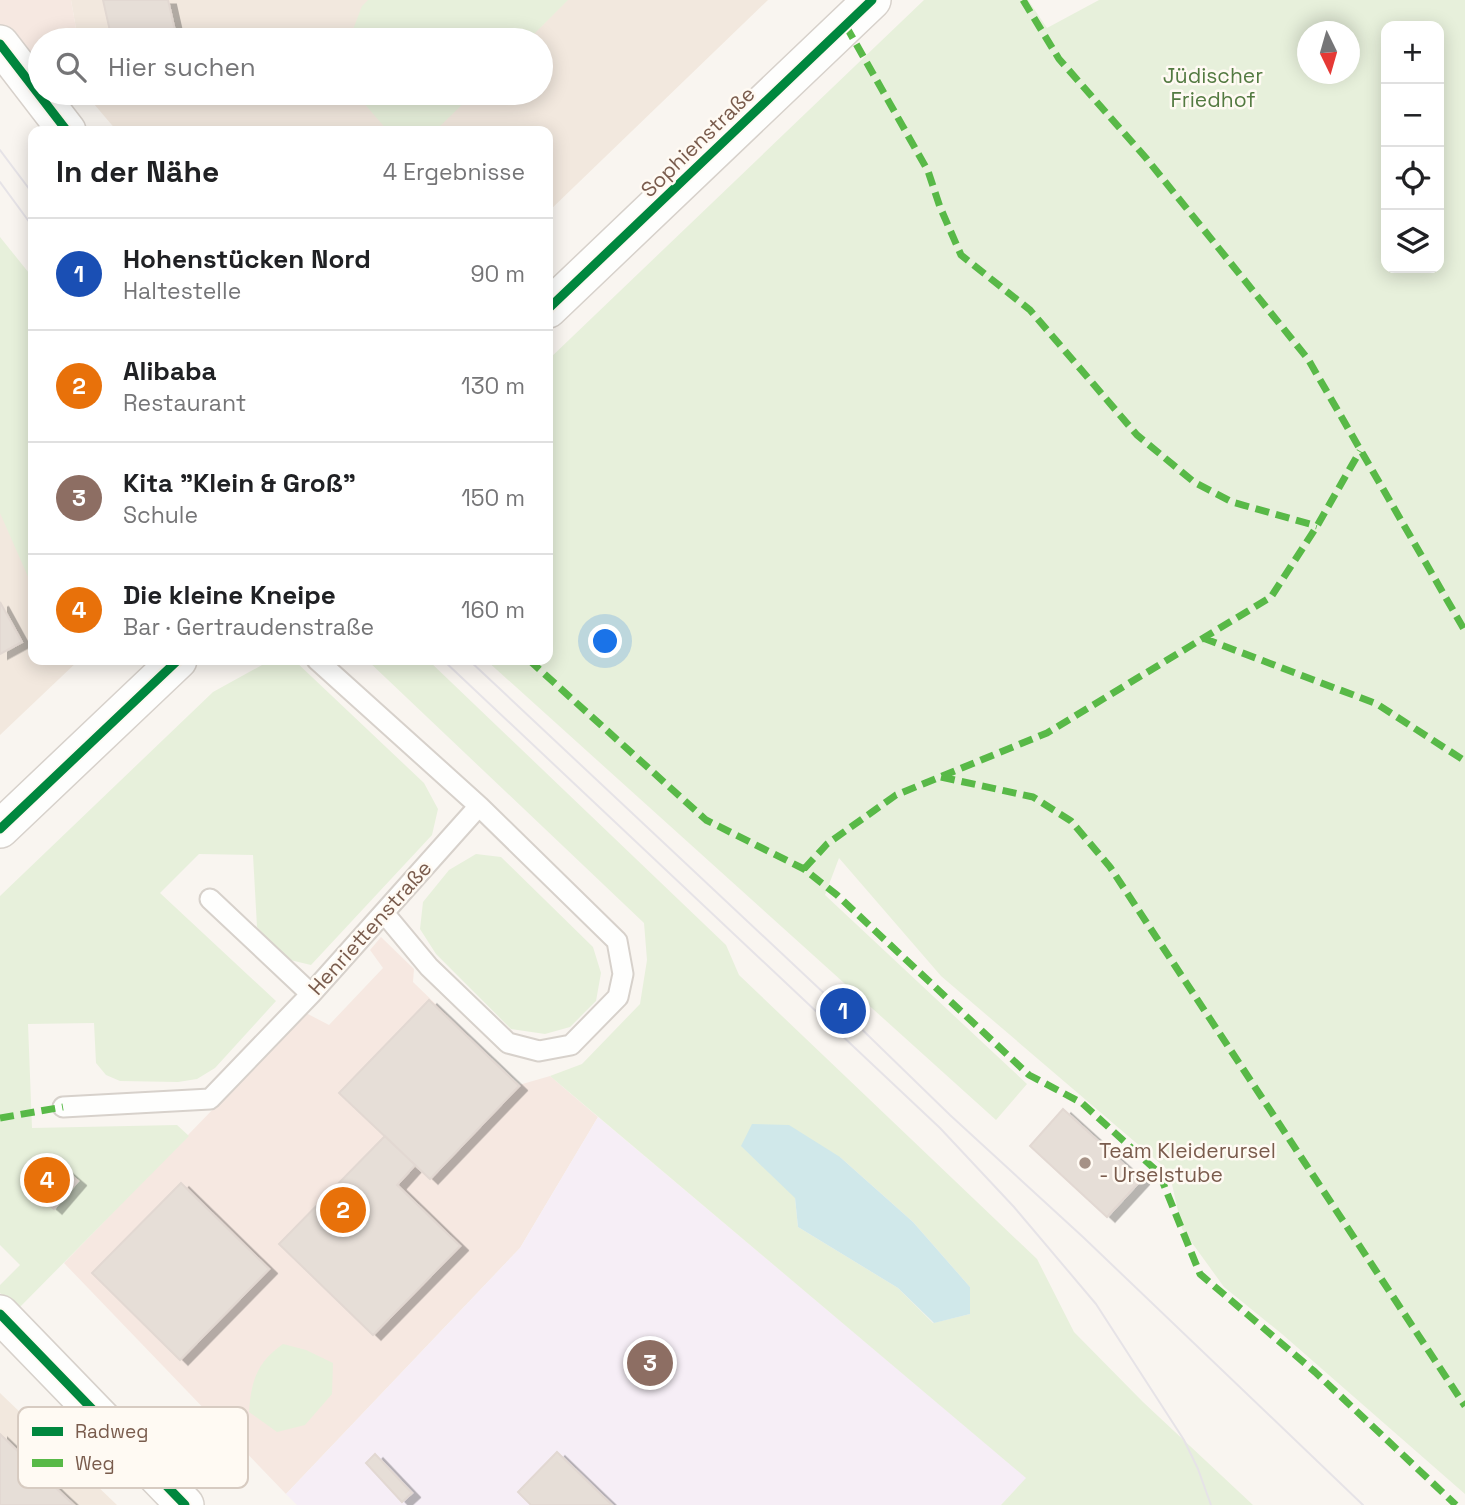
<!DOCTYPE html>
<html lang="de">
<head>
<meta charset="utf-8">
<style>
	:root { --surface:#fff; --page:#f6f6f6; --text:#202124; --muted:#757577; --line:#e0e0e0; --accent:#5c5450 }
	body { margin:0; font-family:"Space Grotesk",sans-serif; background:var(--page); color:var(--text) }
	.controls { position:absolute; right:21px; top:21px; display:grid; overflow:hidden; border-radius:14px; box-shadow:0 4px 18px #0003 }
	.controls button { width:63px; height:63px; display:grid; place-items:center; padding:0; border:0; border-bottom:2px solid var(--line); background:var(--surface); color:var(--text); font:35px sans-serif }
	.compass { position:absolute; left:1297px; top:21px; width:63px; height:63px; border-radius:50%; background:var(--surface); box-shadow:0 4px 18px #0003; rotate:175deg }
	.you { position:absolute; left:606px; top:642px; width:24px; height:24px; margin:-18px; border:5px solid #fff; border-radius:50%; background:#1a73e8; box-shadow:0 0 0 10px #1a73e833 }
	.badge { display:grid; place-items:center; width:46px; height:46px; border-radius:50%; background:var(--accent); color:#fff; font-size:23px; font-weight:700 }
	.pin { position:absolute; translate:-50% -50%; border:4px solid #fff; box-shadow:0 2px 7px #0006 }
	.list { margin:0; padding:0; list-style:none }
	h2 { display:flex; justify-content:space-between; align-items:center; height:91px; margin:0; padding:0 28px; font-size:30px }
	h2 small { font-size:23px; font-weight:400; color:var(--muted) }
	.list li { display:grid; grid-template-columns:46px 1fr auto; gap:21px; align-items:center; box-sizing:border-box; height:112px; padding:0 28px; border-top:2px solid var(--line) }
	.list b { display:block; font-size:26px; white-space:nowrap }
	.list p { margin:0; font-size:23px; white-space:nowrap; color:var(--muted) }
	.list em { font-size:23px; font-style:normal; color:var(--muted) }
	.icon { flex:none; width:38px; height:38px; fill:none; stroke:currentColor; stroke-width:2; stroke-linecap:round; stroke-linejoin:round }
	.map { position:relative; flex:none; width:1465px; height:1505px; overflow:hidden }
	.search { position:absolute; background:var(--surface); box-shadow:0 4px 18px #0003; left:28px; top:28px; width:525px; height:77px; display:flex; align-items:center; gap:18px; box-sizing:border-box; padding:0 24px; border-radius:38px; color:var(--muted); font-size:26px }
	.panel { position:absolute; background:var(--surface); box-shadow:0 4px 18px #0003; left:28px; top:126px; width:525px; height:539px; border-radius:14px }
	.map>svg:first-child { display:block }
</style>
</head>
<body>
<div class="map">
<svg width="1465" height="1505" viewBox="0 0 1465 1505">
	<defs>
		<filter id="shadow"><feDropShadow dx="8" dy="4.5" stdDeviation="0" flood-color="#0004"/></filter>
	</defs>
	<rect width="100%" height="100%" fill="#f9f5f0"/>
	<path fill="#f2e8de" d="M 71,0 L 768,0 L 548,212 L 548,131 L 117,131 L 88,97 L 87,93 L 541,93 L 541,40 L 78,40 Z
		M 0,266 L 33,301 L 33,660 L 79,660 L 0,735 Z
		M 0,1393 L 117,1505 L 0,1505 Z"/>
	<path fill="#f6e8e1" d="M 0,0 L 71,0 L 78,40 L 40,40 L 40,68 L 0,44 Z
		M 381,937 L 414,969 L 413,982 L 519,1085 L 550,1076 L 598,1117 L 520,1248 L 286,1494 L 64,1263 L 306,1013 L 329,1025 L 383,968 L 370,950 Z"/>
	<path fill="#f6eef6" d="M 598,1117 L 1027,1478 L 1001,1505 L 297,1505 L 286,1494 L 520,1248 Z"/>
	<path fill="#e7f0db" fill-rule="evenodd" d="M 368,0 L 568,0 L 528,40 L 349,40 L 362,6 Z
		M 924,0 L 1028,0 L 1047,28 L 1099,0 L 1465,0 L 1465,1494 L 1282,1334 L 1224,1287 L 1182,1229 L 1169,1171 L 941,976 L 839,858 L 825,895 L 1027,1084 L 996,1120 L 486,660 L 548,660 L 548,360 ZM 1386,26 L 1439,26 L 1439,268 L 1386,268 ZM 1308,32 L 1350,32 L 1350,74 L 1308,74 Z
		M 355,93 L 474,93 L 435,131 L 388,131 Z
		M 0,237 L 33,278 L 33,588 L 0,513 Z
		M 271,660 L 294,660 L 424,783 L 438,809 L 432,835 L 311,965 L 286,959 L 257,927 L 253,855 L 199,854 L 160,893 L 276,1001 L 215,1068 L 197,1079 L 178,1082 L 120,1081 L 106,1075 L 96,1063 L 94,1023 L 28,1024 L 32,1128 L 177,1125 L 189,1136 L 17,1310 L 0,1293 L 0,1285 L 20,1265 L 0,1245 L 0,896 L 213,692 Z
		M 367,660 L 428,660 L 726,945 L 739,975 L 1037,1259 L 1074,1332 L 1143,1402 L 1253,1505 L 1001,1505 L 1026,1478 L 550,1076 L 582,1064 L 640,1004 L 647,960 L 644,923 ZM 840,1157 L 913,1222 L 970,1287 L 970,1314 L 933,1323 L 898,1288 L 798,1227 L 795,1198 Z
		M 476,854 L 501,857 L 593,947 L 601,973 L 596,1001 L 570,1027 L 545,1034 L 511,1029 L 436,954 L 420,929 L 423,902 L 449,870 Z
		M 283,1344 L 306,1350 L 333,1363 L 332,1394 L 305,1425 L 277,1432 L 249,1412 C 251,1381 257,1362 283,1344 Z"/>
	<path fill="#d0e8ea" d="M 752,1124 L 789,1125 L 840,1157 L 913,1222 L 970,1287 L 970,1314 L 934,1323 L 898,1288 L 798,1227 L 795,1198 L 741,1146 Z"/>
	<path fill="#e6ded7" stroke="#e2d8d2" stroke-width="2" filter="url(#shadow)" d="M 103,0 L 168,0 L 177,40 L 112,40 Z
		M 0,602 L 22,642 L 0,654 Z
		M 429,1000 L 519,1086 L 430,1179 L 339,1093 Z
		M 1063,1109 L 1141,1180 L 1107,1217 L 1030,1146 Z
		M 385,1136 L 415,1165 L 397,1185 L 460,1246 L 373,1335 L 279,1244 Z
		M 48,1155 L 78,1181 L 54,1209 L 24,1183 Z
		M 181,1183 L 269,1269 L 180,1360 L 92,1273 Z
		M 0,1434 L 58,1490 L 74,1505 L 0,1505 Z
		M 557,1452 L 612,1505 L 531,1505 L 518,1492 Z
		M 375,1454 L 412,1493 L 402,1502 L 366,1463 Z"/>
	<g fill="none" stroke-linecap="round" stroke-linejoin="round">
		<defs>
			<path id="service" d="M 317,660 L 479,806 L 617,941 L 623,974 L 618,997 L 571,1045 L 539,1051 L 508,1043 L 429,967 L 384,913
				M 210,899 L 311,994
				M 63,1107 L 210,1099 L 311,994 L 479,806"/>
			<path id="minor" d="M 0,44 L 67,131
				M 548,309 L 872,0
				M 0,829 L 178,660
				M 0,1314 L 185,1505"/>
		</defs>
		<use href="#service" stroke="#d7d1cb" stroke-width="23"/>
		<use href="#minor" stroke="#d7d1cb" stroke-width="40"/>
		<use href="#service" stroke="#fefefd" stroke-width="19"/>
		<use href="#minor" stroke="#fefefd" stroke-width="37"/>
		<path stroke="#e6e3e7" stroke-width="2" d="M 0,150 L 33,194
			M 0,182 L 33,227
			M 443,660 L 940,1128 L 1014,1207 L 1096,1304 L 1184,1440 L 1198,1469 L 1211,1505
			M 469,660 L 843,1011 L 950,1115 L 1083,1237 L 1363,1505"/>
		<path stroke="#58b947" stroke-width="7" stroke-dasharray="14 7" stroke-linecap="butt" d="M 1023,0 L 1059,59 L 1146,158 L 1308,359 L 1465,631
			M 846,26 L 928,171 L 940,207 L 961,255 L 1030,310 L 1137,435 L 1194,482 L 1232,502 L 1317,526
			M 1203,638 L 1377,704 L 1465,761
			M 529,660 L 706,820 L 804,869 L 837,895 L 1029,1075 L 1082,1103 L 1159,1173 L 1200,1274 L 1315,1372 L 1456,1505
			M 941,777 L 1033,797 L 1071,821 L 1110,867 L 1465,1406
			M 804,869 L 827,844 L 896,795 L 1047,733 L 1271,597 L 1317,526 L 1360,451
			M 0,1118 L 63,1107"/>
		<defs>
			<path id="cycleway" d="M 0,44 L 67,131
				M 548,309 L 872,0
				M 0,829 L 178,660
				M 0,1314 L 185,1505"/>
		</defs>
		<use href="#cycleway" stroke="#fffaf3" stroke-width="13"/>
		<use href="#cycleway" stroke="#00873e" stroke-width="9"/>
	</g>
	<circle fill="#a69286" stroke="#fffaf3" stroke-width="2.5" cx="1085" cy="1163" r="7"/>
	<g text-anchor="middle" stroke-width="5" stroke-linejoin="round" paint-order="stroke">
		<g font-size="21" fill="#537a41" stroke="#fffaf3">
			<text x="1213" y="83">Jüdischer<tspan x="1213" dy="24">Friedhof</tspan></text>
		</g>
		<g font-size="21" fill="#7a5c4d" stroke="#fffaf3">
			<text transform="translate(698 142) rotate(-44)" y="7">Sophienstraße</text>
			<text transform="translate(370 928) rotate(-48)" y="7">Henriettenstraße</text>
		</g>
		<g font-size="21" fill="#7a5c4d" stroke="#fffaf3" text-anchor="start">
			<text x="1099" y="1158">Team Kleiderursel<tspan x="1099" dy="24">- Urselstube</tspan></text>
		</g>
	</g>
	<rect x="18" y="1407" width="230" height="81" rx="10" fill="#fffaf3" stroke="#d7cbc1" stroke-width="2"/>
	<rect x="32" y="1427" width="31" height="9" fill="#00873e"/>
	<rect x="32" y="1459" width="31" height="8" fill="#58b947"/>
	<g font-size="19" fill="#7a5c4d">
		<text x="75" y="1438">Radweg</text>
		<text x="75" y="1470">Weg</text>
	</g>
</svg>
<div class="controls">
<button>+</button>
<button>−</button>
<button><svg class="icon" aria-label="locate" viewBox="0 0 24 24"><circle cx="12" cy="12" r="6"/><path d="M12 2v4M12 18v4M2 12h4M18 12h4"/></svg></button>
<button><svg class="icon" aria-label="layers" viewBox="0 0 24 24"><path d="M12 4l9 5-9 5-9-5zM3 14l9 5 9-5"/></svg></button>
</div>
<svg class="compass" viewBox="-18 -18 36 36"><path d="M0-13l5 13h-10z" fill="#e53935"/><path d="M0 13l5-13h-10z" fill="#757577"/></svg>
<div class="you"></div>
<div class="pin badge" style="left:843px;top:1011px;background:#1a4fb4">1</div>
<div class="pin badge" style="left:343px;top:1210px;background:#e8710a">2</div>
<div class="pin badge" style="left:650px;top:1363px;background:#8d6e63">3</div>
<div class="pin badge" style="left:47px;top:1180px;background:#e8710a">4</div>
<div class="search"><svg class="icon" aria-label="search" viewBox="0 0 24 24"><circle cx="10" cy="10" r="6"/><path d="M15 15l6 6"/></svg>Hier suchen</div>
<section class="panel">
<h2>In der Nähe<small>4 Ergebnisse</small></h2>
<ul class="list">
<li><span class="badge" style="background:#1a4fb4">1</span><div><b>Hohenstücken Nord</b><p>Haltestelle</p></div><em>90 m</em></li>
<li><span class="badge" style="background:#e8710a">2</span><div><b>Alibaba</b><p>Restaurant</p></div><em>130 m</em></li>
<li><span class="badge" style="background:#8d6e63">3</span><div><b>Kita &quot;Klein &amp; Groß&quot;</b><p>Schule</p></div><em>150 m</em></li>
<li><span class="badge" style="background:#e8710a">4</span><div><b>Die kleine Kneipe</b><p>Bar · Gertraudenstraße</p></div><em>160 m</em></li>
</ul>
</section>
</div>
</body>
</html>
